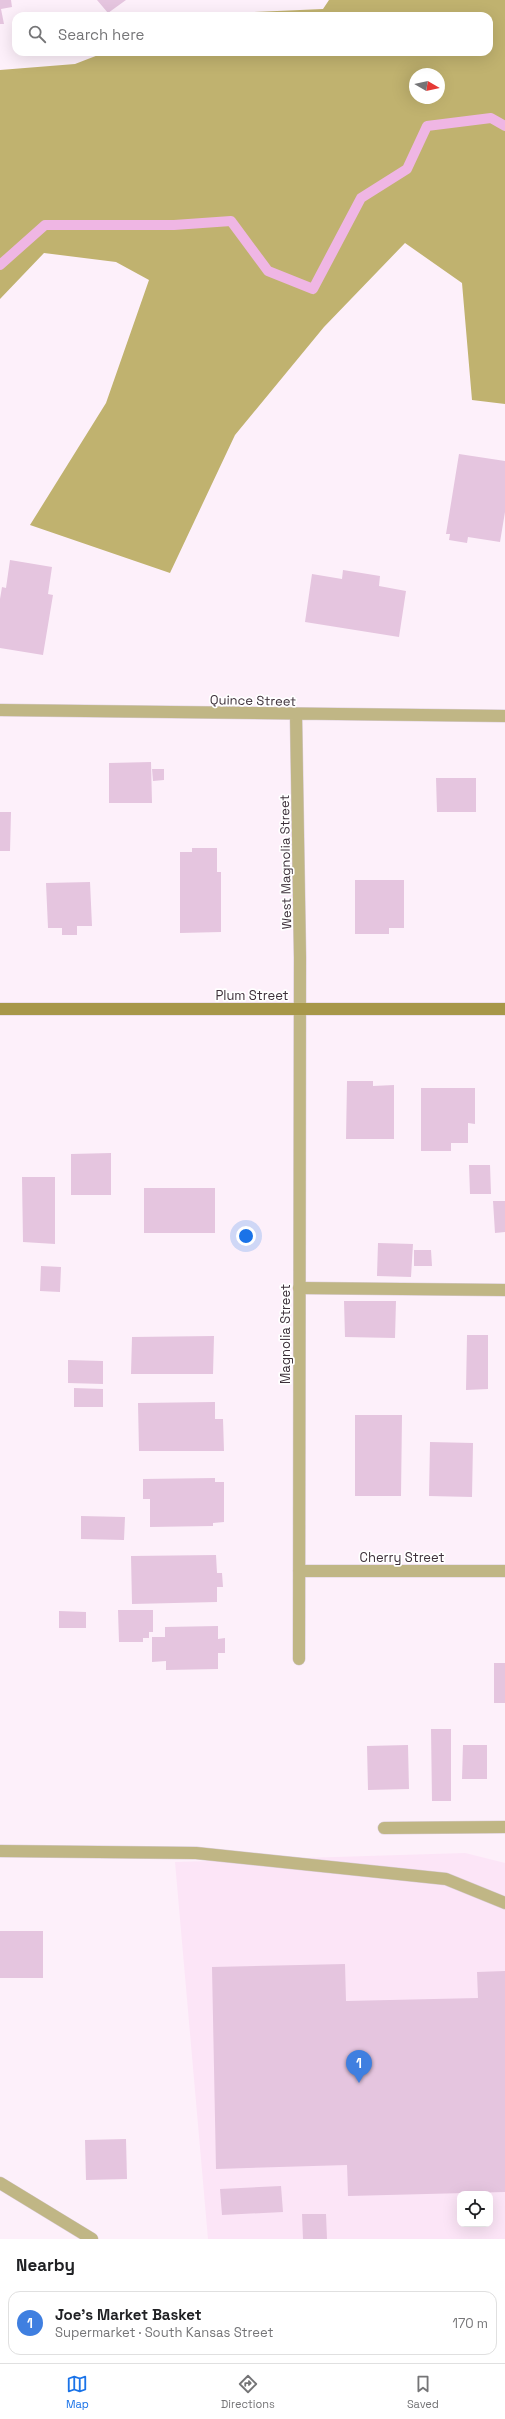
<!DOCTYPE html>
<html lang="en">
<head>
<meta charset="utf-8">
<style>
	:root { --surface:#fff; --page:#f2f2f2; --text:#202124; --muted:#757577; --line:#e0e0e0; --accent:#1a73e8 }
	body { margin:0; font-family:"Space Grotesk",sans-serif; background:var(--page); color:var(--text) }
	.controls { position:absolute; right:12px; bottom:12px; display:grid; overflow:hidden; border-radius:8px; box-shadow:0 4px 16px #0002 }
	.controls button { width:36px; height:36px; display:grid; place-items:center; padding:0; border:0; border-bottom:1px solid var(--line); background:var(--surface); color:var(--text); font:20px sans-serif }
	.compass { position:absolute; left:409px; top:68px; width:36px; height:36px; border-radius:50%; background:var(--surface); box-shadow:0 4px 16px #0002; rotate:99deg }
	.you { position:absolute; left:246px; top:1236px; width:14px; height:14px; margin:-10px; border:3px solid #fff; border-radius:50%; background:#1a73e8; box-shadow:0 0 0 6px #1a73e833 }
	.badge { display:grid; place-items:center; width:26px; height:26px; border-radius:50%; background:var(--accent); color:#fff; font-size:13px; font-weight:700 }
	.pin { position:absolute; translate:-50% -33px; filter:drop-shadow(0 1px 2px #0008) }
	.pin::after { content:''; position:absolute; top:21px; width:14px; height:12px; background:inherit; clip-path:polygon(0 0,100% 0,50% 100%) }
	.list { margin:0; padding:0; list-style:none }
	h2 { display:flex; justify-content:space-between; align-items:center; height:52px; margin:0; padding:0 16px; font-size:17px }
	h2 small { font-size:13px; font-weight:400; color:var(--muted) }
	.list li { display:grid; grid-template-columns:26px 1fr auto; gap:12px; align-items:center; box-sizing:border-box; height:64px; margin:0 8px 8px; padding:0 8px; border:1px solid var(--line); border-radius:12px }
	.list b { display:block; font-size:15px; white-space:nowrap }
	.list p { margin:0; font-size:13px; white-space:nowrap; color:var(--muted) }
	.list em { font-size:13px; font-style:normal; color:var(--muted) }
	.icon { flex:none; width:22px; height:22px; fill:none; stroke:currentColor; stroke-width:2; stroke-linecap:round; stroke-linejoin:round }
	.map { position:relative; flex:none; width:505px; height:2239px; overflow:hidden }
	.search { position:absolute; background:var(--surface); box-shadow:0 4px 16px #0002; left:12px; right:12px; top:12px; height:44px; display:flex; align-items:center; gap:10px; box-sizing:border-box; padding:0 14px; border-radius:12px; color:var(--muted); font-size:15px }
	.sheet { height:124px; background:var(--surface) }
	nav { display:flex; justify-content:space-around; align-items:center; box-sizing:border-box; height:56px; border-top:1px solid var(--line); background:var(--surface); font-size:11px; color:var(--muted) }
	nav a { display:grid; justify-items:center; gap:2px }
	nav .on { color:var(--accent) }
	.map>svg:first-child { display:block }
</style>
</head>
<body>
<div class="map">
<svg width="505" height="2239" viewBox="0 0 505 2239">
	<rect width="100%" height="100%" fill="#fdf0fa"/>
	<path fill="#fce5f7" fill-rule="evenodd" d="M 465,1853 L 505,1863 L 505,2239 L 208,2239 L 175,1862 ZM 460,2194 L 490,2194 L 490,2224 L 460,2224 Z"/>
	<path fill="#c0b26f" fill-rule="evenodd" d="M 329,0 L 505,0 L 505,404 L 472,400 L 462,283 L 405,243 L 324,327 L 235,435 L 170,573 L 30,525 L 106,403 L 149,280 L 116,262 L 44,253 L 0,299 L 0,70 L 75,64 L 106,52 L 489,52 L 489,16 L 201,16 L 207,14 L 323,9 ZM 415,74 L 439,74 L 439,98 L 415,98 Z"/>
	<g fill="none" stroke-linecap="round" stroke-linejoin="round">
		<path stroke="#efb6e4" stroke-width="10" d="M 0,265 L 45,225 L 174,225 L 231,221 L 268,271 L 313,289 L 361,198 L 407,169 L 427,126 L 491,118 L 505,126"/>
	</g>
	<path fill="#e5c5df" d="M 0,0 L 11,0 L 12,7 L 1,9 L 4,24 L 0,24 Z
		M 97,0 L 126,0 L 108,13 Z
		M 459,454 L 505,461 L 505,512 L 500,542 L 468,537 L 467,543 L 449,540 L 450,534 L 446,534 Z
		M 10,560 L 52,567 L 48,594 L 53,595 L 43,655 L 0,648 L 0,599 L 2,587 L 6,588 Z
		M 343,570 L 380,576 L 379,586 L 406,591 L 399,637 L 305,622 L 312,574 L 342,579 Z
		M 151,762 L 152,803 L 109,803 L 109,763 Z
		M 152,769 L 164,769 L 164,780 L 153,781 Z
		M 436,778 L 476,778 L 476,812 L 437,812 Z
		M 0,812 L 11,812 L 10,851 L 0,851 Z
		M 192,848 L 217,848 L 217,872 L 221,872 L 221,932 L 180,933 L 180,852 L 192,852 Z
		M 355,880 L 404,880 L 404,928 L 389,928 L 389,934 L 355,934 Z
		M 90,882 L 92,926 L 77,926 L 77,935 L 62,935 L 62,928 L 48,928 L 46,883 Z
		M 347,1081 L 373,1081 L 373,1086 L 394,1085 L 394,1139 L 346,1139 Z
		M 421,1088 L 475,1088 L 475,1124 L 468,1123 L 468,1143 L 451,1143 L 451,1151 L 421,1151 Z
		M 111,1153 L 111,1195 L 71,1195 L 71,1154 Z
		M 469,1165 L 490,1165 L 491,1194 L 470,1194 Z
		M 22,1177 L 55,1177 L 55,1244 L 23,1242 Z
		M 144,1188 L 215,1188 L 215,1233 L 144,1233 Z
		M 493,1201 L 505,1201 L 505,1232 L 495,1233 Z
		M 378,1243 L 413,1244 L 411,1277 L 377,1276 Z
		M 414,1250 L 431,1250 L 432,1266 L 414,1266 Z
		M 41,1266 L 61,1267 L 60,1292 L 40,1291 Z
		M 344,1301 L 396,1301 L 395,1338 L 345,1337 Z
		M 467,1335 L 488,1335 L 488,1389 L 466,1390 Z
		M 214,1336 L 213,1374 L 131,1374 L 132,1337 Z
		M 68,1360 L 103,1361 L 103,1384 L 68,1383 Z
		M 74,1388 L 103,1389 L 103,1407 L 74,1407 Z
		M 215,1402 L 215,1419 L 223,1419 L 224,1451 L 139,1451 L 138,1403 Z
		M 355,1415 L 402,1415 L 401,1496 L 355,1496 Z
		M 430,1442 L 473,1443 L 472,1497 L 429,1496 Z
		M 215,1478 L 215,1482 L 224,1482 L 224,1522 L 213,1523 L 213,1526 L 150,1527 L 150,1499 L 143,1499 L 143,1479 Z
		M 81,1516 L 125,1517 L 124,1540 L 81,1539 Z
		M 216,1555 L 217,1573 L 222,1573 L 223,1587 L 217,1587 L 217,1602 L 132,1604 L 131,1556 Z
		M 118,1610 L 153,1610 L 153,1632 L 149,1632 L 149,1638 L 143,1638 L 143,1642 L 119,1642 Z
		M 59,1611 L 86,1612 L 86,1628 L 59,1628 Z
		M 218,1626 L 218,1639 L 225,1638 L 225,1653 L 218,1653 L 218,1669 L 166,1670 L 166,1661 L 152,1662 L 152,1637 L 165,1637 L 165,1627 Z
		M 494,1663 L 505,1663 L 505,1703 L 494,1703 Z
		M 431,1729 L 451,1729 L 451,1801 L 432,1801 Z
		M 408,1745 L 409,1789 L 368,1790 L 367,1746 Z
		M 463,1745 L 487,1745 L 487,1779 L 462,1779 Z
		M 0,1931 L 43,1931 L 43,1978 L 0,1978 Z
		M 345,1964 L 346,2001 L 478,1998 L 477,1972 L 505,1971 L 505,2192 L 348,2196 L 347,2165 L 216,2169 L 212,1967 Z
		M 126,2139 L 127,2179 L 86,2180 L 85,2140 Z
		M 281,2186 L 283,2212 L 222,2215 L 220,2189 Z
		M 302,2214 L 326,2214 L 327,2239 L 303,2239 Z"/>
	<g fill="none" stroke-linecap="round" stroke-linejoin="round">
		<defs>
			<path id="service" d="M 299,1288 L 505,1290
				M 0,1851 L 196,1853 L 446,1879 L 505,1903
				M 0,2183 L 92,2239"/>
			<path id="minor" d="M 0,710 L 505,716
				M 296,715 L 300,957 L 299,1659
				M 299,1571 L 505,1571
				M 384,1828 L 505,1827"/>
			<path id="secondary" d="M 0,1009 L 505,1009"/>
		</defs>
		<use href="#service" stroke="#dacdd7" stroke-width="13"/>
		<use href="#minor" stroke="#dacdd7" stroke-width="13"/>
		<use href="#secondary" stroke="#dacdd7" stroke-width="13"/>
		<use href="#service" stroke="#c0b685" stroke-width="12"/>
		<use href="#minor" stroke="#c0b685" stroke-width="12"/>
		<use href="#secondary" stroke="#a79749" stroke-width="12"/>
	</g>
	<g text-anchor="middle" stroke-width="3.5" stroke-linejoin="round" paint-order="stroke">
		<g font-size="13" fill="#3d303a" stroke="#fff">
			<text transform="translate(253 700) rotate(1)" y="5">Quince Street</text>
			<text transform="translate(285 862) rotate(-91)" y="5">West Magnolia Street</text>
			<text x="252" y="1000">Plum Street</text>
			<text transform="translate(285 1334) rotate(-90)" y="5">Magnolia Street</text>
			<text x="402" y="1562">Cherry Street</text>
		</g>
	</g>
</svg>
<div class="controls">
<button><svg class="icon" aria-label="locate" viewBox="0 0 24 24"><circle cx="12" cy="12" r="6"/><path d="M12 2v4M12 18v4M2 12h4M18 12h4"/></svg></button>
</div>
<svg class="compass" viewBox="-18 -18 36 36"><path d="M0-13l5 13h-10z" fill="#e53935"/><path d="M0 13l5-13h-10z" fill="#757577"/></svg>
<div class="you"></div>
<div class="pin badge" style="left:359px;top:2083px;background:#3f7fe0">1</div>
<div class="search"><svg class="icon" aria-label="search" viewBox="0 0 24 24"><circle cx="10" cy="10" r="6"/><path d="M15 15l6 6"/></svg>Search here</div>
</div>
<section class="sheet">
<h2>Nearby<small></small></h2>
<ul class="list">
<li><span class="badge" style="background:#3f7fe0">1</span><div><b>Joe's Market Basket</b><p>Supermarket · South Kansas Street</p></div><em>170 m</em></li>
</ul>
</section>
<nav>
<a class="on"><svg class="icon" aria-label="map" viewBox="0 0 24 24"><path d="M3 6l6-2 6 2 6-2v14l-6 2-6-2-6 2zM9 4v14M15 6v14"/></svg>Map</a>
<a><svg class="icon" aria-label="directions" viewBox="0 0 24 24"><path d="M12 3l9 9-9 9-9-9zM9 14v-3h6M13 9l2 2-2 2"/></svg>Directions</a>
<a><svg class="icon" aria-label="saved" viewBox="0 0 24 24"><path d="M7 4h10v16l-5-4-5 4z"/></svg>Saved</a>
</nav>
</body>
</html>
